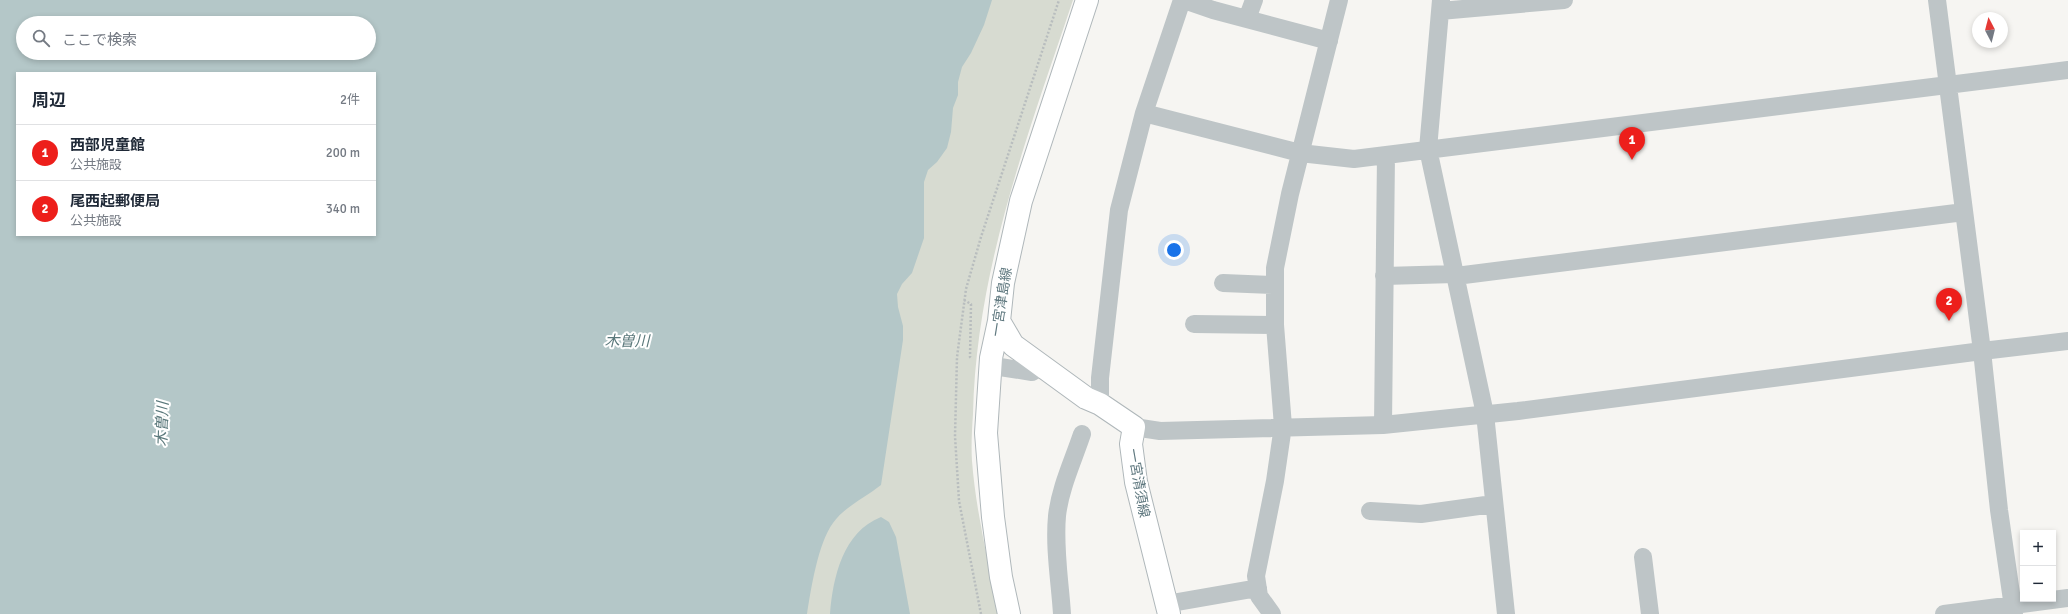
<!DOCTYPE html>
<html lang="ja">
<head>
<meta charset="utf-8">
<style>
	:root { --surface:#fff; --page:#f6f6f7; --text:#1f2937; --muted:#747a83; --line:#e0e1e3; --accent:#ed1f1b }
	body { margin:0; font-family:Signika,"Noto Sans JP",sans-serif; background:var(--page); color:var(--text) }
	.controls { position:absolute; right:12px; bottom:12px; display:grid; overflow:hidden; border-radius:0px; box-shadow:0 2px 6px #0003 }
	.controls button { width:36px; height:36px; display:grid; place-items:center; padding:0; border:0; border-bottom:1px solid var(--line); background:var(--surface); color:var(--text); font:20px sans-serif }
	.compass { position:absolute; left:1972px; top:12px; width:36px; height:36px; border-radius:50%; background:var(--surface); box-shadow:0 2px 6px #0003; rotate:353deg }
	.you { position:absolute; left:1174px; top:250px; width:14px; height:14px; margin:-10px; border:3px solid #fff; border-radius:50%; background:#1a73e8; box-shadow:0 0 0 6px #1a73e833 }
	.badge { display:grid; place-items:center; width:26px; height:26px; border-radius:50%; background:var(--accent); color:#fff; font-size:13px; font-weight:700 }
	.pin { position:absolute; translate:-50% -33px; filter:drop-shadow(0 1px 2px #0008) }
	.pin::after { content:''; position:absolute; top:21px; width:14px; height:12px; background:inherit; clip-path:polygon(0 0,100% 0,50% 100%) }
	.list { margin:0; padding:0; list-style:none }
	h2 { display:flex; justify-content:space-between; align-items:center; height:52px; margin:0; padding:0 16px; font-size:17px }
	h2 small { font-size:13px; font-weight:400; color:var(--muted) }
	.list li { display:grid; grid-template-columns:26px 1fr auto; gap:12px; align-items:center; box-sizing:border-box; height:56px; padding:0 16px; border-top:1px solid var(--line) }
	.list b { display:block; font-size:15px; white-space:nowrap }
	.list p { margin:0; font-size:13px; white-space:nowrap; color:var(--muted) }
	.list em { font-size:13px; font-style:normal; color:var(--muted) }
	.icon { flex:none; width:22px; height:22px; fill:none; stroke:currentColor; stroke-width:2; stroke-linecap:round; stroke-linejoin:round }
	.map { position:relative; flex:none; width:2068px; height:614px; overflow:hidden }
	.search { position:absolute; background:var(--surface); box-shadow:0 2px 6px #0003; left:16px; top:16px; width:360px; height:44px; display:flex; align-items:center; gap:10px; box-sizing:border-box; padding:0 14px; border-radius:22px; color:var(--muted); font-size:15px }
	.panel { position:absolute; background:var(--surface); box-shadow:0 2px 6px #0003; left:16px; top:72px; width:360px; height:164px; border-radius:0px }
	.map>svg:first-child { display:block }
</style>
</head>
<body>
<div class="map">
<svg width="2068" height="614" viewBox="0 0 2068 614">
	<rect width="100%" height="100%" fill="#f6f5f2"/>
	<path fill="#d7dbd1" d="M 974,0 L 1073,0 C 1028,134 976,271 973,414 C 972,429 971,446 972,461 C 976,513 989,563 998,614 L 793,614 Z"/>
	<path fill="#b4c7c8" fill-rule="evenodd" d="M 0,0 L 992,0 L 984,25 L 971,53 L 962,67 L 958,82 L 958,95 L 953,108 L 951,132 L 947,148 L 937,162 L 928,170 L 924,182 L 924,238 L 912,273 L 902,284 L 897,294 L 898,307 L 903,326 L 903,340 L 881,485 C 866,497 844,507 833,523 C 818,543 811,589 807,614 L 0,614 ZM 23,23 L 369,23 L 369,53 L 23,53 ZM 17,73 L 375,73 L 375,235 L 17,235 Z
		M 881,517 L 889,522 L 896,537 L 910,614 L 830,614 C 833,577 843,532 881,517 Z"/>
	<g fill="none" stroke-linecap="round" stroke-linejoin="round">
		<defs>
			<path id="major" d="M 999,321 L 1013,345 L 1086,398 L 1100,404 L 1134,427 L 1131,444 L 1136,482 L 1169,614
				M 1009,614 L 1001,577 L 993,517 L 986,433 L 991,358 L 999,321 L 1003,283 L 1021,201 L 1087,0"/>
		</defs>
		<use href="#major" stroke="#afb7ba" stroke-width="24"/>
		<path stroke="#b8bdbe" stroke-width="2.5" stroke-dasharray="2 2" stroke-linecap="butt" d="M 964,300 L 971,304 L 970,357 L 972,359
			M 981,614 L 959,501 L 955,436 L 957,357 L 966,289 L 981,237 L 1059,0"/>
		<path stroke="#bec5c7" stroke-width="18" d="M 1184,0 L 1213,10 L 1329,41
			M 1441,0 L 1428,149 L 1485,414 L 1506,614
			M 1937,0 L 1982,351 L 1999,510 L 2014,614
			M 1440,11 L 1564,0
			M 1247,19 L 1254,0
			M 1144,113 L 1300,153 L 1354,159 L 2068,70
			M 1384,276 L 1455,274
			M 1456,276 L 1964,212
			M 1223,283 L 1274,285
			M 1194,324 L 1275,325
			M 1000,367 L 1032,372 L 1042,366
			M 1100,404 L 1100,378 L 1119,210 L 1144,113 L 1182,0
			M 1383,425 L 1386,155
			M 1134,427 L 1160,431 L 1383,425 L 1518,411 L 1982,351 L 2068,341
			M 1370,511 L 1421,514 L 1493,504
			M 1643,557 L 1650,614
			M 1166,604 L 1258,588
			M 1062,614 C 1060,582 1054,548 1057,516 C 1060,488 1073,461 1082,434
			M 1272,614 L 1259,596 L 1256,576 L 1275,481 L 1283,426 L 1275,325 L 1275,268 L 1290,194 L 1339,0
			M 1944,614 L 2068,598"/>
		<use href="#major" stroke="#fff" stroke-width="22"/>
	</g>
	<g text-anchor="middle" stroke-width="4" stroke-linejoin="round" paint-order="stroke">
		<g font-size="14" fill="#5f787f" stroke="#fff">
			<text transform="translate(1001 302) rotate(-81)" y="5">一宮津島線</text>
			<text transform="translate(1139 483) rotate(80)" y="5">一宮清須線</text>
		</g>
		<g font-size="15" font-style="italic" fill="#5a787b" stroke="#fff">
			<text x="627" y="346">木曽川</text>
			<text transform="translate(162 424) rotate(-88)" y="5">木曽川</text>
		</g>
	</g>
</svg>
<div class="controls">
<button>+</button>
<button>−</button>
</div>
<svg class="compass" viewBox="-18 -18 36 36"><path d="M0-13l5 13h-10z" fill="#e53935"/><path d="M0 13l5-13h-10z" fill="#747a83"/></svg>
<div class="you"></div>
<div class="pin badge" style="left:1632px;top:160px">1</div>
<div class="pin badge" style="left:1949px;top:321px">2</div>
<div class="search"><svg class="icon" aria-label="search" viewBox="0 0 24 24"><circle cx="10" cy="10" r="6"/><path d="M15 15l6 6"/></svg>ここで検索</div>
<section class="panel">
<h2>周辺<small>2件</small></h2>
<ul class="list">
<li><span class="badge">1</span><div><b>西部児童館</b><p>公共施設</p></div><em>200 m</em></li>
<li><span class="badge">2</span><div><b>尾西起郵便局</b><p>公共施設</p></div><em>340 m</em></li>
</ul>
</section>
</div>
</body>
</html>
